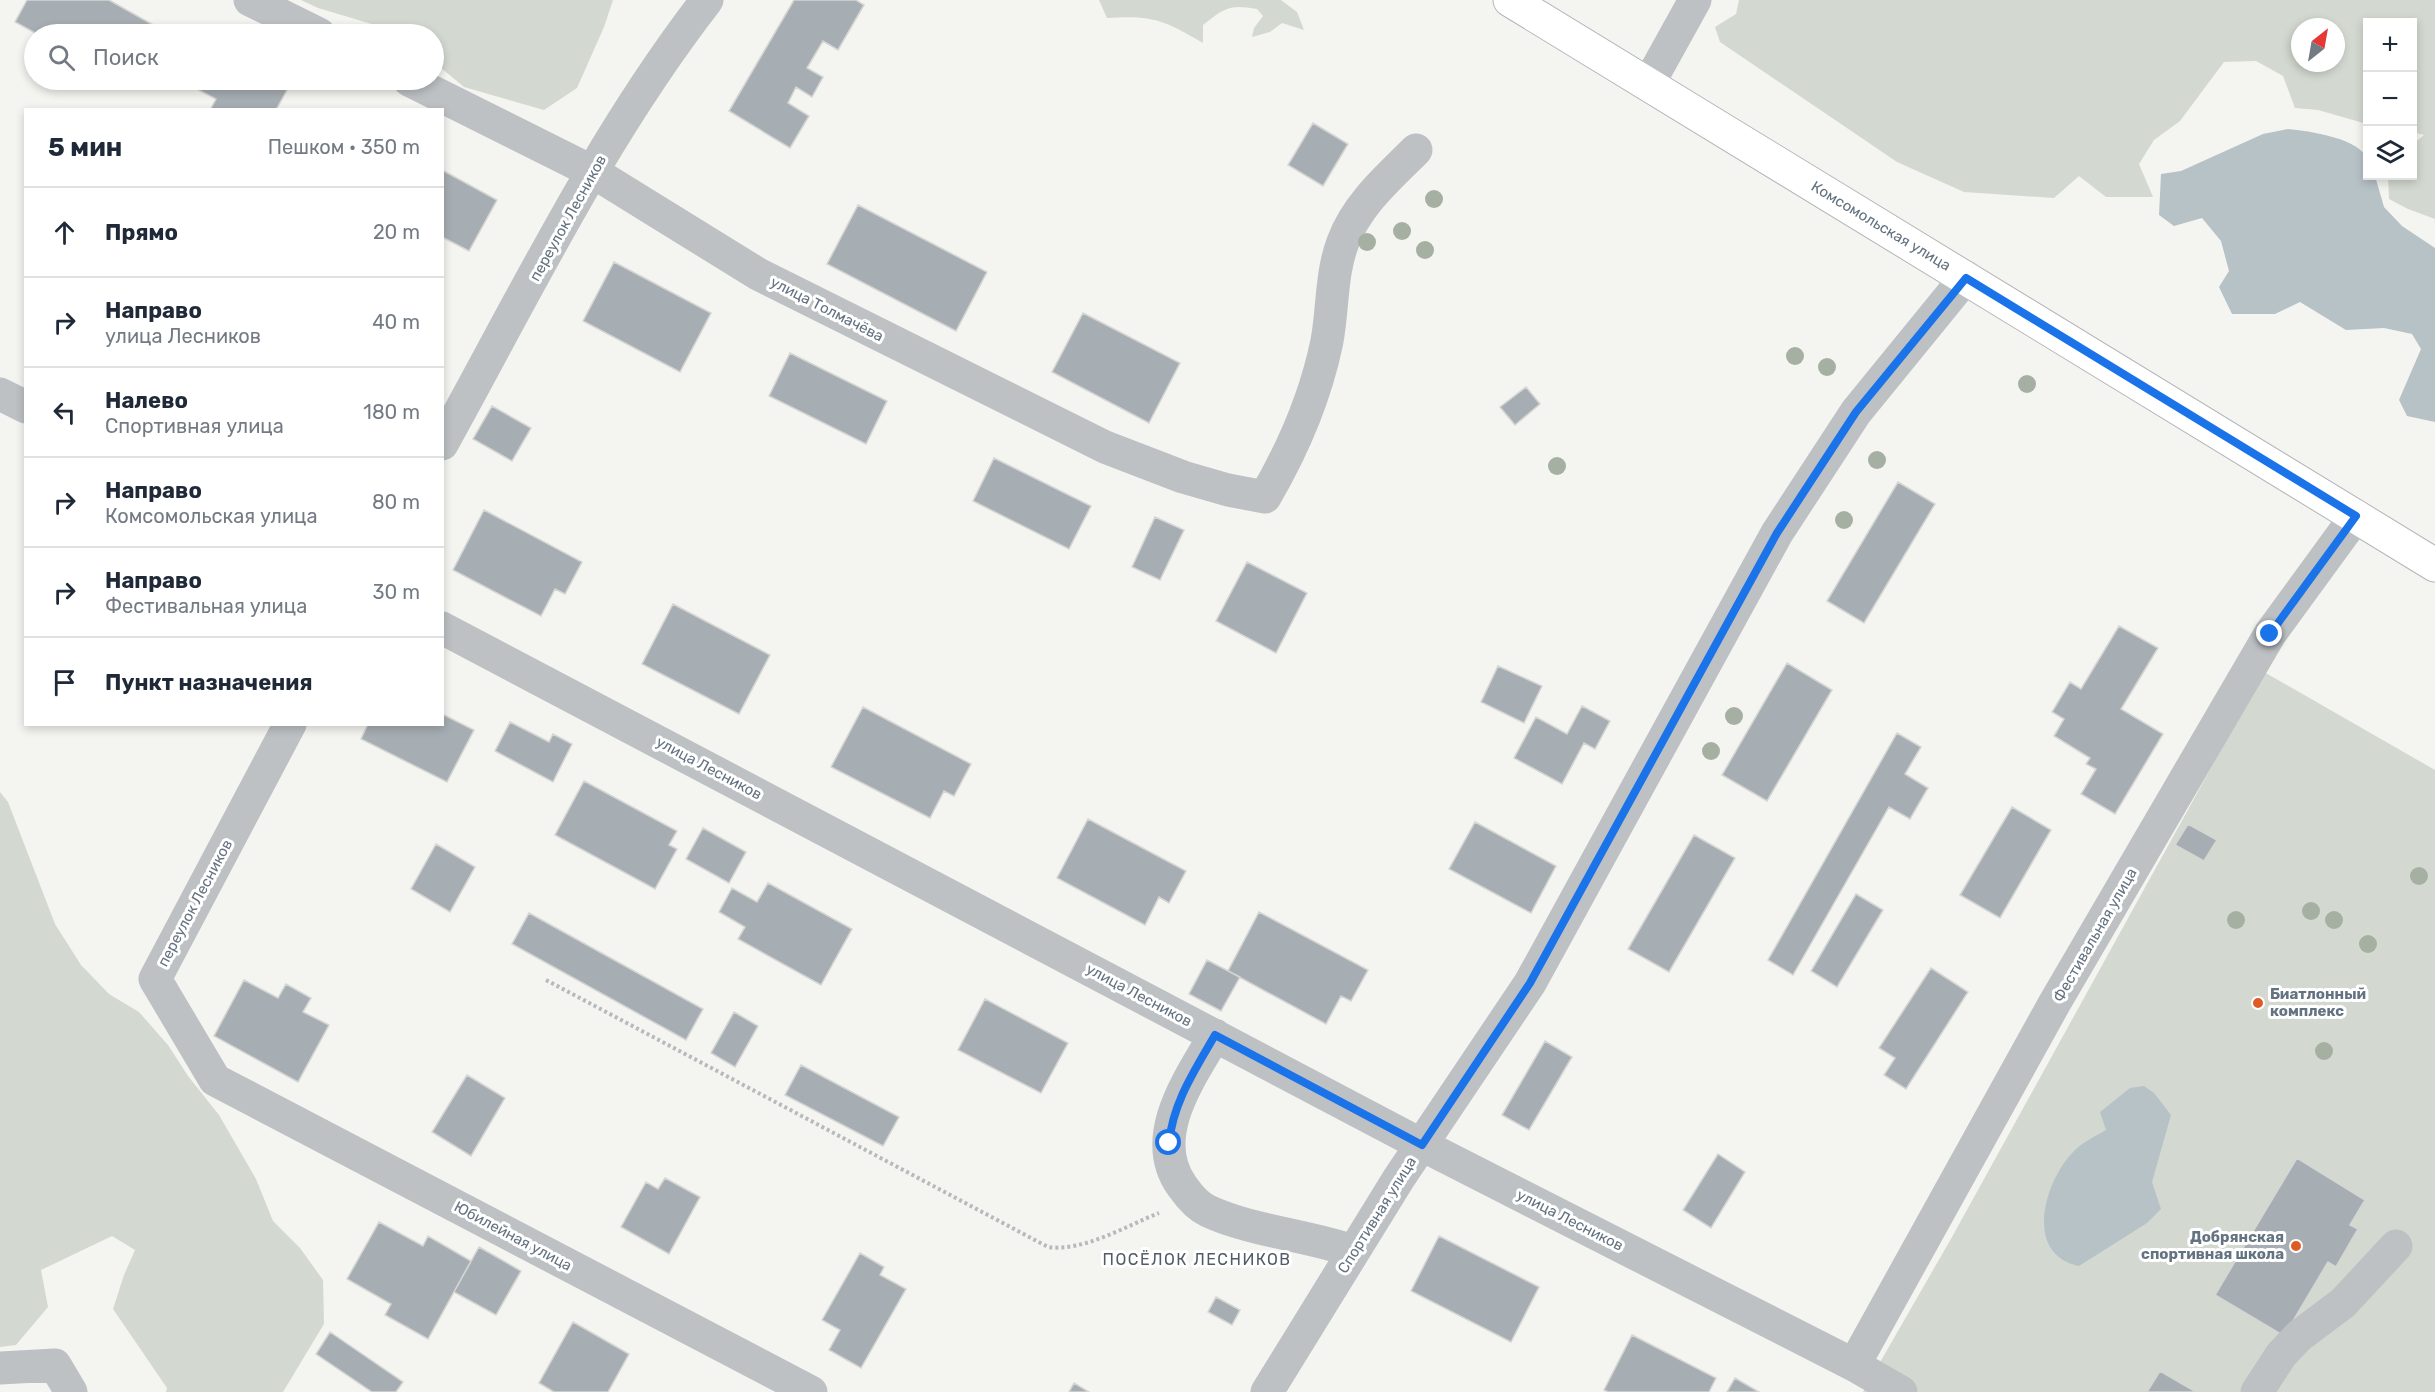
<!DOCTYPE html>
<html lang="ru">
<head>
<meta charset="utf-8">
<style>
	:root { --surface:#fff; --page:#f6f6f7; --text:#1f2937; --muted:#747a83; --line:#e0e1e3 }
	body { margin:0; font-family:Rubik,sans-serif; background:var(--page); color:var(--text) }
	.controls { position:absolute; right:18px; top:18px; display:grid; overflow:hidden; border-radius:0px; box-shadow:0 3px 9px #0003 }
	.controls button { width:54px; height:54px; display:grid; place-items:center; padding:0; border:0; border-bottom:2px solid var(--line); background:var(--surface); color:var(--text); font:30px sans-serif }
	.compass { position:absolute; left:2291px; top:18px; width:54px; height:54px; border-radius:50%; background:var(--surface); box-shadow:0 3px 9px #0003; rotate:31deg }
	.stop { position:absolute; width:18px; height:18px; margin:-14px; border:4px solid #1a73e8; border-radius:50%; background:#fff }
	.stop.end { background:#1a73e8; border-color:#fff; box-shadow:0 2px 6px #0008 }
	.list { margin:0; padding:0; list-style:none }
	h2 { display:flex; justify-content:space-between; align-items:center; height:78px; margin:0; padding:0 24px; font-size:26px }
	h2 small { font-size:20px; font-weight:400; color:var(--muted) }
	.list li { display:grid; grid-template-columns:39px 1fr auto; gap:18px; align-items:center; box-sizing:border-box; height:90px; padding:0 24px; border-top:2px solid var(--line) }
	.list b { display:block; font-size:22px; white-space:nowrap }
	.list p { margin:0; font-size:20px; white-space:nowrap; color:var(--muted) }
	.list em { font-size:20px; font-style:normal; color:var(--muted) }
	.icon { flex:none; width:33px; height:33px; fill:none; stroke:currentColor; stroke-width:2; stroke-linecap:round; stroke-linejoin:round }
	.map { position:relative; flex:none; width:2435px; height:1392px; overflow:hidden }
	.search { position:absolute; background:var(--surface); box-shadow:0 3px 9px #0003; left:24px; top:24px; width:420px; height:66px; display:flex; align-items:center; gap:15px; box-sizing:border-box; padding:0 21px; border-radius:33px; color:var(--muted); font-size:22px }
	.panel { position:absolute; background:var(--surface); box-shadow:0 3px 9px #0003; left:24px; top:108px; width:420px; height:618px; border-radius:0px }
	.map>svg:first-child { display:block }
</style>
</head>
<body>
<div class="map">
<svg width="2435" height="1392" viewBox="0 0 2435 1392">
	<rect width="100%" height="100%" fill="#f4f4f0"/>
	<path fill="#d3d9d0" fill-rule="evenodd" d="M 301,0 L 613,0 L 604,27 L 577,88 L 544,110 L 464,87 L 434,62 L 434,34 L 400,34 L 395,31 L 318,8 Z
		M 1099,0 L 1281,0 L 1297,12 L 1304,30 L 1282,23 L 1270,32 L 1252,37 L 1254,28 L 1263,16 L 1257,9 C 1230,4 1224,8 1203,25 L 1203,43 C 1164,20 1152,15 1107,18 Z
		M 1739,0 L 2435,0 L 2435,219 L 2408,209 L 2389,199 L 2388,177 L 2412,176 L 2413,144 L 2424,135 L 2413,132 L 2412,22 L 2368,22 L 2367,124 L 2318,110 L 2295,108 L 2283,76 L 2256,61 L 2224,62 L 2180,121 L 2154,140 L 2139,164 L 2153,197 L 2106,197 L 2079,176 L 2054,198 L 1964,192 L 1897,162 L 1720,42 L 1715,27 L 1736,14 ZM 2300,27 L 2336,27 L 2336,63 L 2300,63 Z
		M 2264,672 L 2435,770 L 2435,1392 L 1863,1392 L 1952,1237 Z
		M 0,792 L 8,802 L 55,924 L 81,965 L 109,994 L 139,1012 L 168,1045 L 188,1076 L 219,1115 L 256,1179 L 273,1221 L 300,1248 L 323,1280 L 324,1324 L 283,1392 L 166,1392 L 167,1388 L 113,1309 L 124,1275 L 135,1250 L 112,1236 L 41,1270 L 48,1307 L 16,1345 L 0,1347 Z"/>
	<path fill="#b7c2c7" d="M 2288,129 C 2308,131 2362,138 2368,161 C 2368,165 2368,171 2368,176 L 2375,176 L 2384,207 L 2402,226 L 2435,248 L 2435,422 L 2407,416 L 2399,400 L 2421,349 L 2412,334 L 2384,328 L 2346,330 L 2300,302 L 2275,314 L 2232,314 L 2219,287 L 2229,271 L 2221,241 L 2202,218 L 2174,226 L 2159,215 L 2161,174 L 2181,171 L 2263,134 Z
		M 2144,1086 L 2154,1093 L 2171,1115 L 2152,1182 L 2161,1209 L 2147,1223 L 2079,1266 C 2022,1254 2045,1179 2075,1150 C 2083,1142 2096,1136 2106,1130 L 2100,1112 L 2130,1088 Z"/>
	<path fill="#a7aeb3" stroke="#d5d6d3" stroke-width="1.5" d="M 27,0 L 109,0 L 157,27 L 153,34 L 37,34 L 15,22 Z
		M 794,0 L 856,0 L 864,5 L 838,50 L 823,41 L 807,68 L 823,77 L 812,97 L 796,87 L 788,103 L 809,116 L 790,148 L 729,111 Z
		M 180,80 L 272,80 L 288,88 L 276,110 L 210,110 L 216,99 Z
		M 1313,123 L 1348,144 L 1323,186 L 1288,165 Z
		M 442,170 L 497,200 L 469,251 L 442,237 Z
		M 858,205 L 987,272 L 956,331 L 827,264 Z
		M 614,262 L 711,313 L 680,372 L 583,321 Z
		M 1083,313 L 1180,363 L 1149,423 L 1052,372 Z
		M 790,353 L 887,401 L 866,444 L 769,396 Z
		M 1526,387 L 1540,404 L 1515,425 L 1500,407 Z
		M 492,406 L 531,428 L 512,461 L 473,439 Z
		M 994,458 L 1091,506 L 1069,549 L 973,501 Z
		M 1898,482 L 1935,504 L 1864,623 L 1827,601 Z
		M 484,510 L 582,562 L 565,594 L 555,589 L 541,616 L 453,570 Z
		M 1155,517 L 1184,530 L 1160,580 L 1132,567 Z
		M 1247,562 L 1307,593 L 1276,653 L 1216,621 Z
		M 673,604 L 770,655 L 739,714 L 642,664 Z
		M 2119,626 L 2158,648 L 2121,709 L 2163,734 L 2115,814 L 2081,794 L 2096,769 L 2086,764 L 2090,758 L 2054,736 L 2064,719 L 2052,712 L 2070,682 L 2081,689 Z
		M 1787,663 L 1832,690 L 1767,801 L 1722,775 Z
		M 1498,666 L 1542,686 L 1524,723 L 1481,702 Z
		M 1582,706 L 1610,721 L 1595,749 L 1584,743 L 1562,784 L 1514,758 L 1536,717 L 1567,734 Z
		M 863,707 L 971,764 L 954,796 L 944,791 L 930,818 L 831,767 Z
		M 442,714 L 474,730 L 447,782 L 361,739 L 368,724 L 442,724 Z
		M 510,722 L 549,742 L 553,734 L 572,744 L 553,782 L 495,751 Z
		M 1897,733 L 1921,747 L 1905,774 L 1928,788 L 1910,819 L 1889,807 L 1793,975 L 1768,960 Z
		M 584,781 L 677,831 L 669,845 L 677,849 L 655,889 L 555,835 Z
		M 2012,807 L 2051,830 L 2000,918 L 1960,895 Z
		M 1088,819 L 1186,871 L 1169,903 L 1159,897 L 1145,925 L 1057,878 Z
		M 1475,822 L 1556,866 L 1531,913 L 1449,869 Z
		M 2188,824 L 2217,840 L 2204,861 L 2175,845 Z
		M 703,828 L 746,852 L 729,883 L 686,859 Z
		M 1694,835 L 1735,858 L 1669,972 L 1628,949 Z
		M 436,844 L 475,867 L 450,912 L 411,889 Z
		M 768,883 L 852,929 L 821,985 L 738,939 L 745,927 L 719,912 L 732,888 L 757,902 Z
		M 1856,894 L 1883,910 L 1837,987 L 1811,971 Z
		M 1259,912 L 1368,970 L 1351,1001 L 1341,996 L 1326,1024 L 1228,971 Z
		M 529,913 L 703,1009 L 686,1040 L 512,944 Z
		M 1207,960 L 1240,977 L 1221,1011 L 1189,994 Z
		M 1931,968 L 1968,992 L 1906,1089 L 1884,1075 L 1895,1058 L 1879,1048 Z
		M 244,980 L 278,998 L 286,984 L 311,998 L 303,1012 L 329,1025 L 298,1082 L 214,1036 Z
		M 985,999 L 1068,1043 L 1041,1093 L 958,1050 Z
		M 734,1012 L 758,1026 L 735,1067 L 711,1053 Z
		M 1545,1041 L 1572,1057 L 1529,1130 L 1502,1115 Z
		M 801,1065 L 899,1117 L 883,1146 L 785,1095 Z
		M 467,1075 L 505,1098 L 471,1156 L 432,1132 Z
		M 1718,1154 L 1745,1172 L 1711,1228 L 1683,1210 Z
		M 2297,1158 L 2365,1200 L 2350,1225 L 2358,1229 L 2336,1267 L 2328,1262 L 2284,1336 L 2215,1295 Z
		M 665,1178 L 700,1197 L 669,1254 L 621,1227 L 646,1182 L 658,1189 Z
		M 379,1222 L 423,1246 L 428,1236 L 471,1261 L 428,1339 L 385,1315 L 391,1304 L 347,1279 Z
		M 1439,1236 L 1539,1287 L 1511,1342 L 1411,1291 Z
		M 479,1247 L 521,1271 L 496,1315 L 454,1292 Z
		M 860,1253 L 884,1267 L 880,1275 L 906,1289 L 861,1368 L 829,1350 L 840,1330 L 822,1320 Z
		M 1216,1297 L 1240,1310 L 1232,1325 L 1208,1312 Z
		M 573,1322 L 629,1354 L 608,1392 L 554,1392 L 539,1383 Z
		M 330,1332 L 403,1382 L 396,1392 L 372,1392 L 316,1354 Z
		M 1632,1335 L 1716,1378 L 1709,1392 L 1608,1392 L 1604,1390 Z
		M 2160,1371 L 2196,1392 L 2147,1392 Z
		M 1735,1378 L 1759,1392 L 1727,1392 Z
		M 1074,1383 L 1089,1392 L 1069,1392 Z"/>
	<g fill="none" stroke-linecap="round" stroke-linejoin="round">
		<defs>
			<path id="major" d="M 1510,0 L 2435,565"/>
		</defs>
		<use href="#major" stroke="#b2b6ba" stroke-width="35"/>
		<path stroke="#b7babc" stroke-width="4" stroke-dasharray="3 3" stroke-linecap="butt" d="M 546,980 L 1048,1247 C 1083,1252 1126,1226 1159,1213"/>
		<path stroke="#bdc1c4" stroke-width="33" d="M 250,0 L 319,34
			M 409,80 L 593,172 L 758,274 L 1105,447 L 1183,477 L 1228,490 L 1265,497 C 1293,449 1316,395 1327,341 C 1333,308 1331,273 1343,242 C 1357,204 1389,177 1416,150
			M 1649,83 L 1695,0
			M 0,394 L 26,407
			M 442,444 C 525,294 602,135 707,0
			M 442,628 L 1422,1145 L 1854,1365 L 1901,1392
			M 290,724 L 155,979 L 215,1080 L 811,1392
			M 1215,1035 C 1190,1078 1147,1137 1182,1186 C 1189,1196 1197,1206 1208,1211 C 1251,1231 1307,1235 1353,1251
			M 1854,1365 L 2054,1004 L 2270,634 L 2356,516
			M 0,1368 L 55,1365 L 71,1392
			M 1267,1392 L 1399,1178 L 1530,983 L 1777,533 L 1856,412 L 1966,277
			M 2257,1392 L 2281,1355 L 2299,1336 L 2343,1303 L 2396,1246"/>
		<use href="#major" stroke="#fff" stroke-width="33"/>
	</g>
	<g fill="#a6b0a2">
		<circle cx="1434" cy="199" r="9"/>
		<circle cx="1402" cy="231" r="9"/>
		<circle cx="1367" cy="242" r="9"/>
		<circle cx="1425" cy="250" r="9"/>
		<circle cx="1795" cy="356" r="9"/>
		<circle cx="1827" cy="367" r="9"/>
		<circle cx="2027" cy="384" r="9"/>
		<circle cx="1877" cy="460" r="9"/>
		<circle cx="1557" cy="466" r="9"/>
		<circle cx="1844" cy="520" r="9"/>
		<circle cx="1734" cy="716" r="9"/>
		<circle cx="1711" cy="751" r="9"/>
		<circle cx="2419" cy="876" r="9"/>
		<circle cx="2311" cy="911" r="9"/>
		<circle cx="2236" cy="920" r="9"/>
		<circle cx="2334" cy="920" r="9"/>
		<circle cx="2368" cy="944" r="9"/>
		<circle cx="2324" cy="1051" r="9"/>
	</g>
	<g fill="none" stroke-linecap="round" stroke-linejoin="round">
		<path stroke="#1a73e8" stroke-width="8" d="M 1169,1143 C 1173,1102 1195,1070 1215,1035 L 1422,1145 L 1530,983 L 1777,533 L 1856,412 L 1966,278 L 2356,516 L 2270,634"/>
	</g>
	<g fill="#df5b26" stroke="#fff" stroke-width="2">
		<circle cx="2258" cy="1003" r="6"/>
		<circle cx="2296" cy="1246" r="6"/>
	</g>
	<g text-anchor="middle" stroke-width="6" stroke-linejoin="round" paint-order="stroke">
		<g font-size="15" fill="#647381" stroke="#fff">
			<text transform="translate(568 218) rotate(-61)" y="5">переулок Лесников</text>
			<text transform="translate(1881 226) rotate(31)" y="5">Комсомольская улица</text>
			<text transform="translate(827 309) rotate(27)" y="5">улица Толмачёва</text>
			<text transform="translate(709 768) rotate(28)" y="5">улица Лесников</text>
			<text transform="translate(195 903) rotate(-62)" y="5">переулок Лесников</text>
			<text transform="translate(2095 935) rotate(-60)" y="5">Фестивальная улица</text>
			<text transform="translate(1139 995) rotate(28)" y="5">улица Лесников</text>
			<text transform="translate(1377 1215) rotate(-58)" y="5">Спортивная улица</text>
			<text transform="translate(1570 1220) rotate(27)" y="5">улица Лесников</text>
			<text transform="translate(513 1236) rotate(28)" y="5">Юбилейная улица</text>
		</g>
		<g font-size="15" font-weight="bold" fill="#647381" stroke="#fff" text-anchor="start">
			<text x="2270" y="999">Биатлонный<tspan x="2270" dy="17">комплекс</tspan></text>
			<text x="2284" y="1242" text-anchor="end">Добрянская<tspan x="2284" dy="17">спортивная школа</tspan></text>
		</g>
		<g font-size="16" letter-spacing="1.5" fill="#525c66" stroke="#fff">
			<text x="1197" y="1265">ПОСЁЛОК ЛЕСНИКОВ</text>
		</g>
	</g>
</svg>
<div class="controls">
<button>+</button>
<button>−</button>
<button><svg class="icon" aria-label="layers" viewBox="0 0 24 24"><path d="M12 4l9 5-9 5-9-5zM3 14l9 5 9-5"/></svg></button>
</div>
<svg class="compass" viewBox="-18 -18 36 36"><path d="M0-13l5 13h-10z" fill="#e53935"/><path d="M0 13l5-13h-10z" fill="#747a83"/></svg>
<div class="stop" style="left:1169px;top:1143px"></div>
<div class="stop end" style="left:2270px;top:634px"></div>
<div class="search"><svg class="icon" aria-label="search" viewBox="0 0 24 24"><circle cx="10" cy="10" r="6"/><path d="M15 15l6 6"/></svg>Поиск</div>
<section class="panel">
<h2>5 мин<small>Пешком · 350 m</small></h2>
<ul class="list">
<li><svg class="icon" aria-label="ahead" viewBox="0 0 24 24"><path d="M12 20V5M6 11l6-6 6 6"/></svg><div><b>Прямо</b></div><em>20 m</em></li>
<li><svg class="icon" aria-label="right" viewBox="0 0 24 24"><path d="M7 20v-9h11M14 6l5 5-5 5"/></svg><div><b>Направо</b><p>улица Лесников</p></div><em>40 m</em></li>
<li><svg class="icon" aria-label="left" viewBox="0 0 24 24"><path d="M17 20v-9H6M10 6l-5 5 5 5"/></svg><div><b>Налево</b><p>Спортивная улица</p></div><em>180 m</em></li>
<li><svg class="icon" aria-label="right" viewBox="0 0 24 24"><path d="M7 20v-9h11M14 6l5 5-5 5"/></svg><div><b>Направо</b><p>Комсомольская улица</p></div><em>80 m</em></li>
<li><svg class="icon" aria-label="right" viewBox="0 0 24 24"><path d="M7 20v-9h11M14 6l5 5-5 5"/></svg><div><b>Направо</b><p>Фестивальная улица</p></div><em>30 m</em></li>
<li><svg class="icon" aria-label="arrive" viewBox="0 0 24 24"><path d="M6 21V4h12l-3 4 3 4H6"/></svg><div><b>Пункт назначения</b></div></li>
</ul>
</section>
</div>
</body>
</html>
